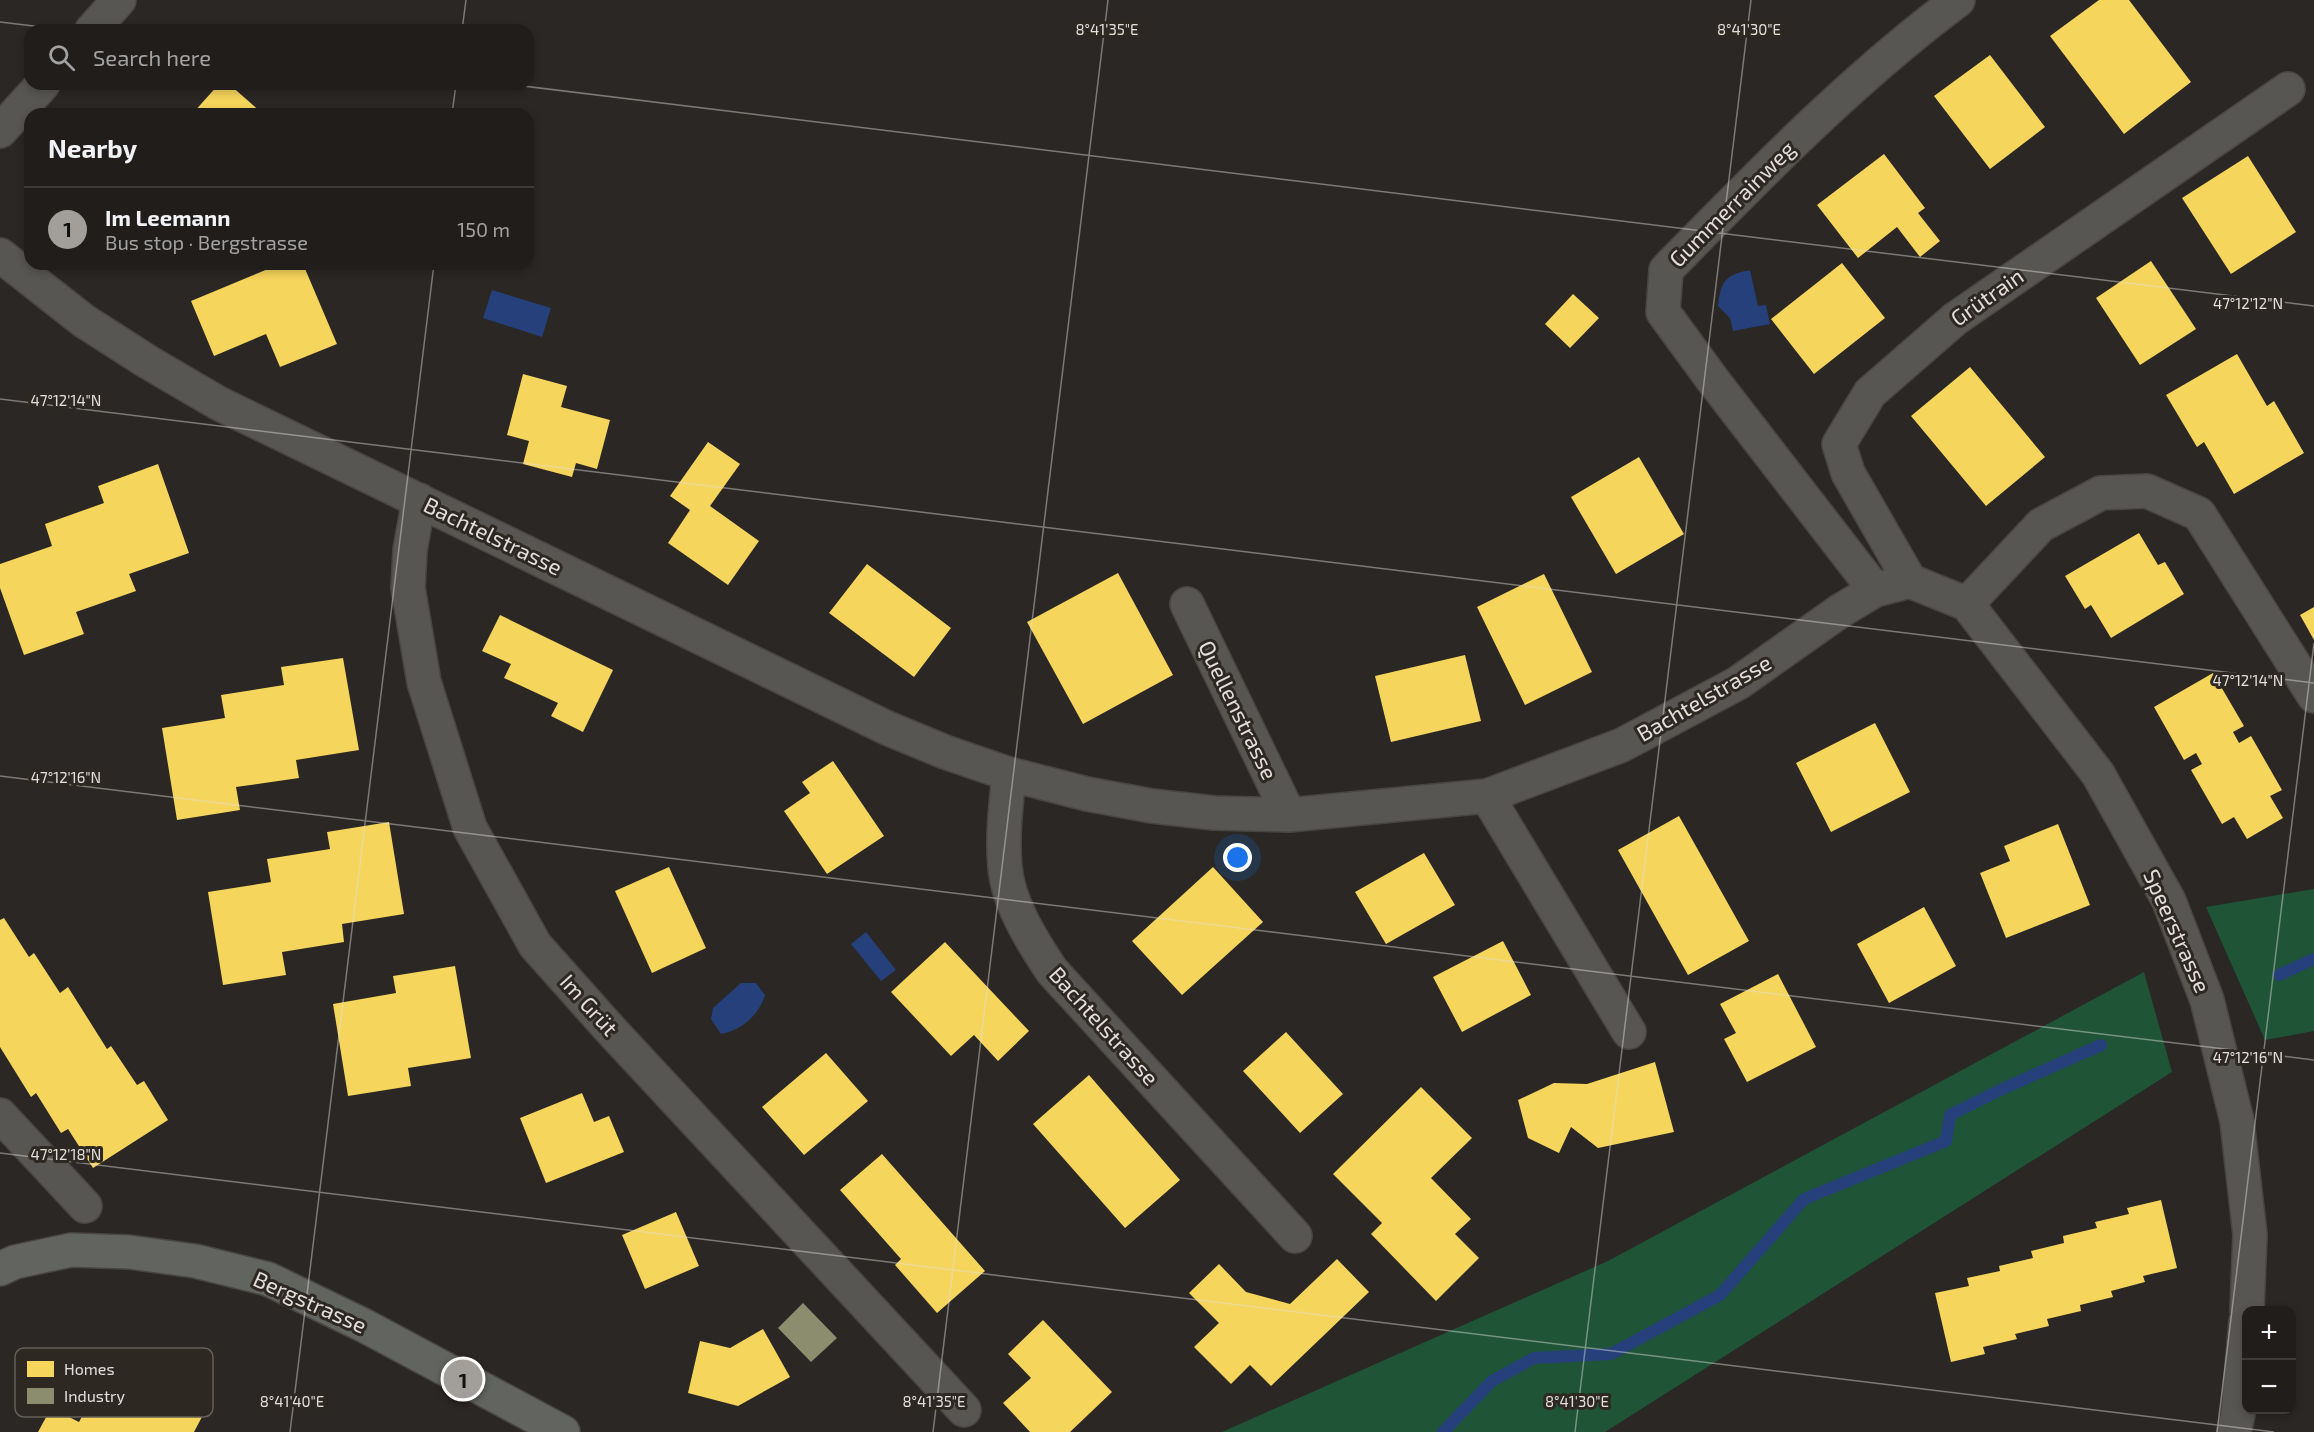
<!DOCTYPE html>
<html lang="en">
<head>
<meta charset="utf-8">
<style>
	:root { --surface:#201d1b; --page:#282624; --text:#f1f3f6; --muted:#a2a2a3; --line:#3d3b3a; --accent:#a29f9b }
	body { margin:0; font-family:"Exo 2",sans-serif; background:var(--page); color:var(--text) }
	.controls { position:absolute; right:18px; bottom:18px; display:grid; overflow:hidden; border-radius:12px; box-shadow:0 3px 9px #0003 }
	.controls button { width:54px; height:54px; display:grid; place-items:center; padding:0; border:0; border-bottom:2px solid var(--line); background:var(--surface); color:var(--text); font:30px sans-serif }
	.you { position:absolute; left:1238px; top:858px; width:21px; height:21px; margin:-15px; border:4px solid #fff; border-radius:50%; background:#1a73e8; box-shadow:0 0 0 9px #1a73e833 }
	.badge { display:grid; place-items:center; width:39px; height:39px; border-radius:50%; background:var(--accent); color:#111; font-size:20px; font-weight:700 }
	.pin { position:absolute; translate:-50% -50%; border:3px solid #fff; box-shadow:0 2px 6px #0006 }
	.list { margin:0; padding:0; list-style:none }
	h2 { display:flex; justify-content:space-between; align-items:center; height:78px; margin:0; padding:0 24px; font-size:26px }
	h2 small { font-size:20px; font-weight:400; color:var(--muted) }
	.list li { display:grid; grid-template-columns:39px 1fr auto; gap:18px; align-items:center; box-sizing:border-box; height:84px; padding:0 24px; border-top:2px solid var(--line) }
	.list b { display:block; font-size:22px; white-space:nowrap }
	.list p { margin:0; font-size:20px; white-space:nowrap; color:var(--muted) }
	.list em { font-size:20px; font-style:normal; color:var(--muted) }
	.icon { flex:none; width:33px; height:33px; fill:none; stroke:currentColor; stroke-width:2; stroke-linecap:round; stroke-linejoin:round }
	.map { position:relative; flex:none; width:2314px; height:1432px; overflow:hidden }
	.search { position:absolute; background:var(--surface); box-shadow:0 3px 9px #0003; left:24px; top:24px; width:510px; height:66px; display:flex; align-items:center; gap:15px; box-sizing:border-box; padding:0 21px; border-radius:18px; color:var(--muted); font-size:22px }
	.panel { position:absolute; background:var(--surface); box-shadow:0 3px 9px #0003; left:24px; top:108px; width:510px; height:162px; border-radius:18px }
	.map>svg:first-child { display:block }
</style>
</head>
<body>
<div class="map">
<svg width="2314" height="1432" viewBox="0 0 2314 1432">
	<rect width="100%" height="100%" fill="#2a2724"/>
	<path fill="#1f5437" d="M 2314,889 L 2314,1031 L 2265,1040 L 2206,907 Z
		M 2144,972 L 2172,1072 L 1605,1432 L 1222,1432 L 1608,1261 Z"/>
	<path fill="#26407b" d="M 1750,270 L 1758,306 L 1766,305 L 1770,324 L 1733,331 L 1730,318 L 1718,306 C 1721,282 1724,275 1750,270 Z
		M 492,290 L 551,308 L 542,337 L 483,318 Z
		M 866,932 L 896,970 L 881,981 L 851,944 Z
		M 741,983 L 756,983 L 765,995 C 759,1015 742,1030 721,1034 L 711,1019 L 713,1008 Z"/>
	<path fill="#f6d55c" d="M 2099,0 L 2129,0 L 2191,82 L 2124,134 L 2050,36 Z
		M 1990,55 L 2045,127 L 1990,169 L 1934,96 Z
		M 219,84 L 229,84 L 263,114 L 192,114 Z
		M 1884,154 L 1925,208 L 1918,213 L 1940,241 L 1920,257 L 1897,227 L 1858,258 L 1817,205 Z
		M 2248,156 L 2296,232 L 2231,274 L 2182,198 Z
		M 2151,261 L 2196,329 L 2140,365 L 2096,298 Z
		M 1842,263 L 1885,318 L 1814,374 L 1771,319 Z
		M 280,264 L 303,264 L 337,344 L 280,367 L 266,334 L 214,356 L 191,301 Z
		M 1573,294 L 1599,318 L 1570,348 L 1545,324 Z
		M 2237,354 L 2267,406 L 2274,401 L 2304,453 L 2234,494 L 2204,442 L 2197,447 L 2166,395 Z
		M 1970,367 L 2045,457 L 1986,506 L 1911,416 Z
		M 523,374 L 567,386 L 561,407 L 610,420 L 597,469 L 576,463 L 572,477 L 523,464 L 529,441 L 507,435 Z
		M 708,442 L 740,464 L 710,506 L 759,541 L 728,585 L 668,543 L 690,510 L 670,496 Z
		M 1639,457 L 1684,534 L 1616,574 L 1571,497 Z
		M 158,464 L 189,553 L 129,574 L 136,591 L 76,612 L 84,634 L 24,655 L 0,588 L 0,564 L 52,546 L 45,524 L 104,503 L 98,486 Z
		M 2139,533 L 2158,565 L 2165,562 L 2184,594 L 2111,638 L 2091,605 L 2085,609 L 2065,576 Z
		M 867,564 L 951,628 L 914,677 L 829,613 Z
		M 1118,573 L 1173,675 L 1083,724 L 1027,622 Z
		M 1544,574 L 1592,672 L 1525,705 L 1477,607 Z
		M 2314,607 L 2314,640 L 2300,615 Z
		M 500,615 L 613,670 L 583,732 L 551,716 L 558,703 L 504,678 L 511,664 L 482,651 Z
		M 1465,655 L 1481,721 L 1391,742 L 1375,676 Z
		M 343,658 L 359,750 L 296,760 L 299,778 L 236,787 L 240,810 L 177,820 L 162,728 L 225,718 L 221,695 L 284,685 L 281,667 Z
		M 2213,673 L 2244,726 L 2233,732 L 2239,743 L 2251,736 L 2282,790 L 2270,796 L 2283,818 L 2247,839 L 2234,817 L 2222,824 L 2191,770 L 2202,764 L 2196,753 L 2184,760 L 2154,707 Z
		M 1875,723 L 1910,792 L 1831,832 L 1796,763 Z
		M 833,761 L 884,836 L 827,874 L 784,811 L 810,793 L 802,782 Z
		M 1679,816 L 1749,941 L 1688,975 L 1618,850 Z
		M 389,822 L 404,914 L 342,924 L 344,942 L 282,952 L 286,975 L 223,985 L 208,892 L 271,882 L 267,859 L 330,849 L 327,832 Z
		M 2058,824 L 2090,905 L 2006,938 L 1980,873 L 2010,861 L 2004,846 Z
		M 1424,853 L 1455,905 L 1386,944 L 1355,892 Z
		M 669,867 L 706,948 L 652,973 L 615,891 Z
		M 1213,867 L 1263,922 L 1182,995 L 1132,941 Z
		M 1924,907 L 1956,966 L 1889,1003 L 1857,944 Z
		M 4,918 L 29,957 L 34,953 L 60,993 L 68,987 L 107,1049 L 111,1046 L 137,1085 L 144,1081 L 168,1120 L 93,1168 L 68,1129 L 61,1133 L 36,1093 L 31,1097 L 0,1047 L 0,920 Z
		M 1503,941 L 1531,995 L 1462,1032 L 1433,977 Z
		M 945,942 L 1029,1031 L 998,1061 L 974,1035 L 951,1056 L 891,992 Z
		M 455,966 L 471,1058 L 408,1068 L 411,1086 L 348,1096 L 333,1004 L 396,993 L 393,976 Z
		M 1778,974 L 1816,1047 L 1747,1082 L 1724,1039 L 1736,1033 L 1720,1004 Z
		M 1286,1032 L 1343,1094 L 1300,1133 L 1243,1071 Z
		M 826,1053 L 868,1101 L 804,1155 L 762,1107 Z
		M 1655,1062 L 1674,1132 L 1598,1148 L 1571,1127 L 1559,1153 L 1528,1138 L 1518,1100 L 1554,1083 L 1587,1084 Z
		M 1089,1075 L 1180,1180 L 1125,1228 L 1033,1124 Z
		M 1421,1087 L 1472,1138 L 1431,1178 L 1471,1219 L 1455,1234 L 1479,1258 L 1436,1301 L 1371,1234 L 1382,1223 L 1333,1174 Z
		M 582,1093 L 594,1122 L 609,1116 L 624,1152 L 546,1183 L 520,1118 Z
		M 882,1154 L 985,1271 L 937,1313 L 895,1265 L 901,1259 L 840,1190 Z
		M 2161,1200 L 2177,1268 L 2143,1276 L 2145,1282 L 2111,1291 L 2113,1297 L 2080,1305 L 2081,1311 L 2047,1319 L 2049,1326 L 2015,1334 L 2017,1339 L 1983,1347 L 1985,1354 L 1951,1362 L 1935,1293 L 1969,1286 L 1967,1278 L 2000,1271 L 1999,1266 L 2033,1258 L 2031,1251 L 2064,1243 L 2063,1236 L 2097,1228 L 2095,1222 L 2129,1214 L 2127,1208 Z
		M 676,1212 L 699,1266 L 645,1289 L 622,1235 Z
		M 1337,1259 L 1369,1292 L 1271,1386 L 1250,1365 L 1231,1384 L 1194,1347 L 1219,1323 L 1189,1293 L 1219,1264 L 1246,1292 L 1290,1304 Z
		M 1043,1320 L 1112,1392 L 1070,1432 L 1030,1432 L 1003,1403 L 1031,1378 L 1008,1354 Z
		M 763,1329 L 790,1377 L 738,1406 L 688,1393 L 700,1341 L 730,1348 Z
		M 98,1387 L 139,1408 L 150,1388 L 203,1415 L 194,1432 L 38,1432 L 51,1408 L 79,1422 Z"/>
	<path fill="#8c8c6e" d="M 803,1303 L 837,1338 L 811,1362 L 778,1328 Z"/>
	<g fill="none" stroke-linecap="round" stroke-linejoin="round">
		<path stroke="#26407b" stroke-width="12" d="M 2279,975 L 2314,959
			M 1443,1432 L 1492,1381 L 1534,1358 L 1611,1354 L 1720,1295 L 1804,1199 L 1946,1141 L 1950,1115 L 2000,1090 L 2101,1045"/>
		<defs>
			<path id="minor" d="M 92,30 L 119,0
				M 0,131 L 43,84
				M 0,255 L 84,321 L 148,362 L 218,403 L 887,728 L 945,752 L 1009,774 L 1087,794 L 1152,806 L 1214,813 L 1289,815 L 1487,796 L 1622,745 L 1738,683 L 1840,611 L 1875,590 L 1910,581
				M 419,500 L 410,550 L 408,588 L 424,682 L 470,828 L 535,945 L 608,1027 L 964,1410
				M 1910,581 L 1967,604 L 2098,774 L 2169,901 L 2207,1000 L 2237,1121 L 2250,1235 L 2247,1310
				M 1910,581 L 1848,473 L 1839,444 L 1870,393 L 1955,319 L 2288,89
				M 1875,590 L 1712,379 L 1663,312 L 1666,270 C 1759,175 1851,80 1958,0
				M 1187,604 L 1289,815
				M 1967,604 L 2041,525 L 2101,493 L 2147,491 L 2199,514 L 2314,696
				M 1009,774 C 1006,805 1002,836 1005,867 C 1008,903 1032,941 1052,971 L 1295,1236
				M 1487,796 L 1629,1032
				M 0,1115 L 85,1206
				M 2234,1432 L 2238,1414 L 2246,1321"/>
			<path id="major" d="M 0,1269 L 15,1262 L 71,1250 L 129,1252 L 195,1261 L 268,1279 L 365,1326 L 563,1432"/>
		</defs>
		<use href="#minor" stroke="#484543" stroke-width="36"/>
		<use href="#major" stroke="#484543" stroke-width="36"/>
		<use href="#minor" stroke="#585653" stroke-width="33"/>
		<use href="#major" stroke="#62655f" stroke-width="33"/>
	</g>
	<path fill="none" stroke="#e2dfdb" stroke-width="1.5" stroke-opacity="0.45" d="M 0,22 L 67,30M 462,30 L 466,0M 507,84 L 2314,306M 452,114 L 456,84M 0,399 L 2314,683M 0,776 L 2314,1060M 0,1153 L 2274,1432M 290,1432 L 434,264M 933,1432 L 1108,0M 1575,1432 L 1751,0M 2217,1432 L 2314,643"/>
	<g text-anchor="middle" stroke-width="6" stroke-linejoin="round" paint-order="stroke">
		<g font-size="22" fill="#e2dfdb" stroke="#2d2821">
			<text transform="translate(1732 204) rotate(-45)" y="8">Gummerrainweg</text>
			<text transform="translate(1987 297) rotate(-35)" y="8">Grütrain</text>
			<text transform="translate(493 536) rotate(26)" y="8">Bachtelstrasse</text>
			<text transform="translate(1704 698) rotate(-30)" y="8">Bachtelstrasse</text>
			<text transform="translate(1238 710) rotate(64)" y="8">Quellenstrasse</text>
			<text transform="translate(2177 931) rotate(66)" y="8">Speerstrasse</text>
			<text transform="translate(589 1005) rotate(48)" y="8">Im Grüt</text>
			<text transform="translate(1104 1026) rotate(48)" y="8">Bachtelstrasse</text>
			<text transform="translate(310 1302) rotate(24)" y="8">Bergstrasse</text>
		</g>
	</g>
	<rect x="15" y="1348" width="198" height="69" rx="9" fill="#2d2821" stroke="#635f59" stroke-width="1.5"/>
	<rect x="27" y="1361" width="27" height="16" fill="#f6d55c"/>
	<rect x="27" y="1388" width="27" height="16" fill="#8c8c6e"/>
	<g font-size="16" fill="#e2dfdb">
		<text x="64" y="1375">Homes</text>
		<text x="64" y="1402">Industry</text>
	</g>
	<g font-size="15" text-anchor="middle" fill="#e2dfdb" stroke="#2d2821" stroke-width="6" stroke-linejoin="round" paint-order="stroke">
		<text x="1107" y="35">8°41'35"E</text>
		<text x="1749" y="35">8°41'30"E</text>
		<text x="2248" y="309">47°12'12"N</text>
		<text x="66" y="406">47°12'14"N</text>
		<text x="2248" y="686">47°12'14"N</text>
		<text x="66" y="783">47°12'16"N</text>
		<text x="2248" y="1063">47°12'16"N</text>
		<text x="66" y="1160">47°12'18"N</text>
		<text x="292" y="1407">8°41'40"E</text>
		<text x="934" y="1407">8°41'35"E</text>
		<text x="1577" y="1407">8°41'30"E</text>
	</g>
</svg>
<div class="controls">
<button>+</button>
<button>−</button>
</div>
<div class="you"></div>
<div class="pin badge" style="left:463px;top:1379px">1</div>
<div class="search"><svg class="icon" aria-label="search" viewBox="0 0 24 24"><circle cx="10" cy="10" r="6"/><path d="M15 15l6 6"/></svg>Search here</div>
<section class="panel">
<h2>Nearby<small></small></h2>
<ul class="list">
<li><span class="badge">1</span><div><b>Im Leemann</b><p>Bus stop · Bergstrasse</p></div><em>150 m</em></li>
</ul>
</section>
</div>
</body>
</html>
